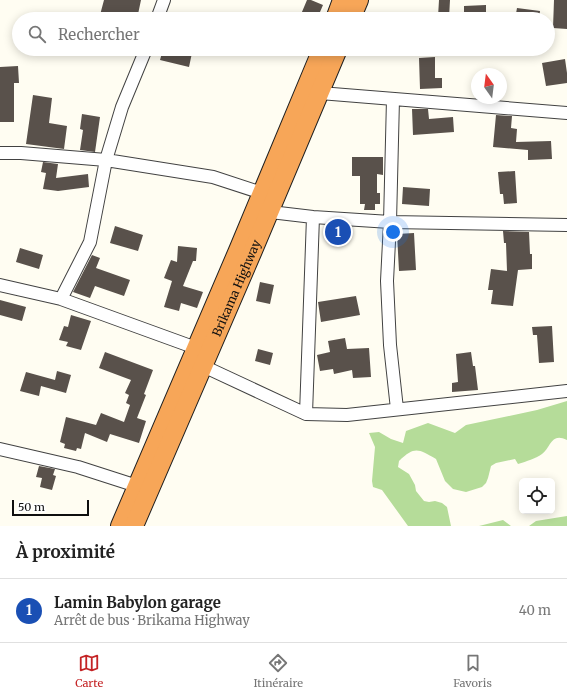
<!DOCTYPE html>
<html lang="fr">
<head>
<meta charset="utf-8">
<style>
	:root { --surface:#fff; --page:#f2f2f2; --text:#222; --muted:#767676; --line:#e0e0e0; --accent:#c42325 }
	body { margin:0; font-family:Merriweather,serif; background:var(--page); color:var(--text) }
	.controls { position:absolute; right:12px; bottom:12px; display:grid; overflow:hidden; border-radius:6px; box-shadow:0 2px 10px #0003 }
	.controls button { width:36px; height:36px; display:grid; place-items:center; padding:0; border:0; border-bottom:1px solid var(--line); background:var(--surface); color:var(--text); font:20px sans-serif }
	.compass { position:absolute; left:471px; top:68px; width:36px; height:36px; border-radius:50%; background:var(--surface); box-shadow:0 2px 10px #0003; rotate:346deg }
	.scale { position:absolute; left:12px; bottom:10px; width:77px; box-sizing:border-box; padding-left:4px; border:2px solid #0f0f0f; border-top:0; font-size:11px; line-height:14px; white-space:nowrap; color:#0f0f0f; -webkit-text-stroke:3px #fff; paint-order:stroke }
	.you { position:absolute; left:393px; top:232px; width:14px; height:14px; margin:-10px; border:3px solid #fff; border-radius:50%; background:#1a73e8; box-shadow:0 0 0 6px #1a73e833 }
	.badge { display:grid; place-items:center; width:26px; height:26px; border-radius:50%; background:var(--accent); color:#fff; font-size:13px; font-weight:700 }
	.pin { position:absolute; translate:-50% -50%; border:2px solid #fff; box-shadow:0 1px 4px #0006 }
	.list { margin:0; padding:0; list-style:none }
	h2 { display:flex; justify-content:space-between; align-items:center; height:52px; margin:0; padding:0 16px; font-size:17px }
	h2 small { font-size:13px; font-weight:400; color:var(--muted) }
	.list li { display:grid; grid-template-columns:26px 1fr auto; gap:12px; align-items:center; box-sizing:border-box; height:64px; padding:0 16px; border-top:1px solid var(--line) }
	.list b { display:block; font-size:15px; white-space:nowrap }
	.list p { margin:0; font-size:13px; white-space:nowrap; color:var(--muted) }
	.list em { font-size:13px; font-style:normal; color:var(--muted) }
	.icon { flex:none; width:22px; height:22px; fill:none; stroke:currentColor; stroke-width:2; stroke-linecap:round; stroke-linejoin:round }
	.map { position:relative; flex:none; width:567px; height:526px; overflow:hidden }
	.search { position:absolute; background:var(--surface); box-shadow:0 2px 10px #0003; left:12px; right:12px; top:12px; height:44px; display:flex; align-items:center; gap:10px; box-sizing:border-box; padding:0 14px; border-radius:22px; color:var(--muted); font-size:15px }
	.sheet { height:116px; background:var(--surface) }
	nav { display:flex; justify-content:space-around; align-items:center; box-sizing:border-box; height:56px; border-top:1px solid var(--line); background:var(--surface); font-size:11px; color:var(--muted) }
	nav a { display:grid; justify-items:center; gap:2px }
	nav .on { color:var(--accent) }
	.map>svg:first-child { display:block }
</style>
</head>
<body>
<div class="map">
<svg width="567" height="526" viewBox="0 0 567 526">
	<rect width="100%" height="100%" fill="#fffdf2"/>
	<path fill="#b5dc99" d="M 567,401 L 567,440 C 551,432 551,447 542,454 C 535,459 527,461 518,464 L 515,459 L 496,463 L 491,466 L 488,478 L 486,483 L 482,487 L 466,492 L 453,489 L 445,481 L 436,459 C 418,449 415,446 399,461 L 398,467 L 409,474 L 415,485 L 416,491 L 424,501 L 429,502 L 435,501 L 442,503 L 447,507 L 451,526 L 408,526 L 382,490 L 373,487 L 372,481 L 375,447 L 369,433 L 379,432 L 391,439 L 403,443 L 406,431 L 428,423 L 455,433 L 466,425 L 537,410 Z
		M 567,516 L 567,526 L 529,526 L 536,521 Z
		M 503,520 L 511,526 L 479,526 Z"/>
	<path fill="#59514b" d="M 104,0 L 141,0 L 137,19 L 117,19 L 100,15 Z
		M 307,0 L 311,0 L 323,5 L 317,19 L 299,19 Z
		M 439,0 L 450,0 L 449,18 L 438,17 Z
		M 554,0 L 567,0 L 567,29 L 553,28 Z
		M 486,5 L 486,19 L 464,19 L 464,6 Z
		M 517,8 L 540,11 L 539,19 L 515,19 Z
		M 163,49 L 184,49 L 184,52 L 192,53 L 189,67 L 160,60 Z
		M 435,57 L 435,78 L 442,78 L 442,88 L 420,89 L 419,58 Z
		M 565,59 L 567,73 L 567,83 L 546,86 L 542,63 Z
		M 18,66 L 19,83 L 14,83 L 14,122 L 0,122 L 0,67 Z
		M 33,95 L 52,98 L 49,123 L 67,126 L 64,149 L 26,144 Z
		M 412,109 L 428,109 L 429,119 L 453,117 L 454,132 L 413,135 Z
		M 82,114 L 100,117 L 95,152 L 80,150 L 83,130 L 80,129 Z
		M 496,115 L 512,116 L 511,128 L 517,129 L 516,142 L 551,141 L 552,159 L 528,160 L 528,150 L 493,147 Z
		M 352,157 L 383,157 L 383,175 L 377,174 L 377,193 L 380,193 L 380,204 L 375,204 L 375,210 L 364,210 L 365,204 L 360,204 L 360,176 L 352,176 Z
		M 43,162 L 58,164 L 56,178 L 88,174 L 89,187 L 58,191 L 43,189 L 46,173 L 41,172 Z
		M 515,171 L 517,203 L 504,204 L 503,194 L 500,194 L 498,172 Z
		M 403,187 L 430,189 L 429,206 L 402,204 Z
		M 115,226 L 143,235 L 138,251 L 110,243 Z
		M 503,231 L 529,232 L 530,254 L 532,254 L 532,269 L 518,270 L 513,306 L 491,304 L 493,290 L 488,290 L 491,269 L 507,271 L 506,243 L 504,243 Z
		M 414,233 L 416,270 L 399,271 L 397,234 Z
		M 178,246 L 197,248 L 196,261 L 193,261 L 183,286 L 203,292 L 197,308 L 181,303 L 179,311 L 164,307 L 172,281 L 164,278 L 171,260 L 177,262 Z
		M 20,248 L 43,255 L 39,269 L 16,262 Z
		M 92,255 L 100,258 L 96,268 L 130,280 L 124,296 L 95,286 L 90,298 L 73,292 Z
		M 260,282 L 274,285 L 270,304 L 256,301 Z
		M 356,296 L 360,315 L 321,322 L 318,302 Z
		M 0,300 L 26,307 L 22,321 L 0,315 Z
		M 71,315 L 91,321 L 81,350 L 66,346 L 68,342 L 59,340 L 64,326 L 68,327 Z
		M 552,326 L 554,362 L 539,363 L 537,335 L 533,335 L 532,327 Z
		M 345,338 L 347,349 L 369,348 L 371,377 L 353,378 L 352,370 L 334,374 L 333,369 L 320,371 L 317,355 L 330,352 L 328,341 Z
		M 258,349 L 273,353 L 270,365 L 255,361 Z
		M 105,352 L 153,370 L 144,394 L 146,395 L 137,418 L 146,421 L 139,443 L 110,434 L 107,442 L 85,433 L 81,449 L 77,448 L 76,451 L 64,448 L 65,444 L 60,442 L 66,417 L 96,425 L 101,413 L 124,422 L 130,405 L 126,403 L 129,395 L 125,393 L 131,380 L 99,368 Z
		M 471,352 L 473,366 L 475,366 L 478,390 L 452,392 L 452,383 L 458,382 L 456,354 Z
		M 57,371 L 71,375 L 66,393 L 41,386 L 39,396 L 20,391 L 26,372 L 55,380 Z
		M 39,466 L 55,469 L 53,475 L 56,476 L 52,490 L 40,487 L 42,478 L 36,477 Z"/>
	<g fill="none" stroke-linecap="round" stroke-linejoin="round">
		<defs>
			<path id="minor" d="M 157,19 L 164,0
				M 320,93 L 567,113
				M 393,99 L 390,222 L 387,281 L 390,345 L 397,409
				M 0,153 L 21,153 L 106,160 L 213,177 L 262,193
				M 262,211 L 313,217 L 390,222 L 567,225
				M 0,285 L 61,299 L 196,348
				M 61,299 L 90,242 L 106,160 L 122,107 L 146,49
				M 203,366 L 306,414 L 347,415 L 567,391
				M 306,414 L 313,217
				M 0,449 L 78,467 L 137,486"/>
			<g id="highway">
				<path d="M 335,19 L 342,0"/>
				<path d="M 351,19 L 359,0"/>
				<path d="M 120,526 L 239,248 L 322,49"/>
				<path id="s1" d="M 134,526 L 252,253 L 338,49"/>
			</g>
		</defs>
		<use href="#minor" stroke="#424242" stroke-width="14"/>
		<use href="#highway" stroke="#202020" stroke-width="20"/>
		<use href="#minor" stroke="#fff" stroke-width="12"/>
		<use href="#highway" stroke="#f7a658" stroke-width="18"/>
	</g>
	<g text-anchor="middle" stroke-width="4" stroke-linejoin="round" paint-order="stroke">
		<g font-size="12" fill="#0f0f0f" stroke="#fff">
			<text dy="4" stroke="none"><textPath href="#s1" startOffset="259">Brikama Highway</textPath></text>
		</g>
	</g>
</svg>
<div class="controls">
<button><svg class="icon" aria-label="locate" viewBox="0 0 24 24"><circle cx="12" cy="12" r="6"/><path d="M12 2v4M12 18v4M2 12h4M18 12h4"/></svg></button>
</div>
<svg class="compass" viewBox="-18 -18 36 36"><path d="M0-13l5 13h-10z" fill="#e53935"/><path d="M0 13l5-13h-10z" fill="#767676"/></svg>
<div class="scale">50 m</div>
<div class="you"></div>
<div class="pin badge" style="left:338px;top:232px;background:#1a4fb4">1</div>
<div class="search"><svg class="icon" aria-label="search" viewBox="0 0 24 24"><circle cx="10" cy="10" r="6"/><path d="M15 15l6 6"/></svg>Rechercher</div>
</div>
<section class="sheet">
<h2>À proximité<small></small></h2>
<ul class="list">
<li><span class="badge" style="background:#1a4fb4">1</span><div><b>Lamin Babylon garage</b><p>Arrêt de bus · Brikama Highway</p></div><em>40 m</em></li>
</ul>
</section>
<nav>
<a class="on"><svg class="icon" aria-label="map" viewBox="0 0 24 24"><path d="M3 6l6-2 6 2 6-2v14l-6 2-6-2-6 2zM9 4v14M15 6v14"/></svg>Carte</a>
<a><svg class="icon" aria-label="directions" viewBox="0 0 24 24"><path d="M12 3l9 9-9 9-9-9zM9 14v-3h6M13 9l2 2-2 2"/></svg>Itinéraire</a>
<a><svg class="icon" aria-label="saved" viewBox="0 0 24 24"><path d="M7 4h10v16l-5-4-5 4z"/></svg>Favoris</a>
</nav>
</body>
</html>
